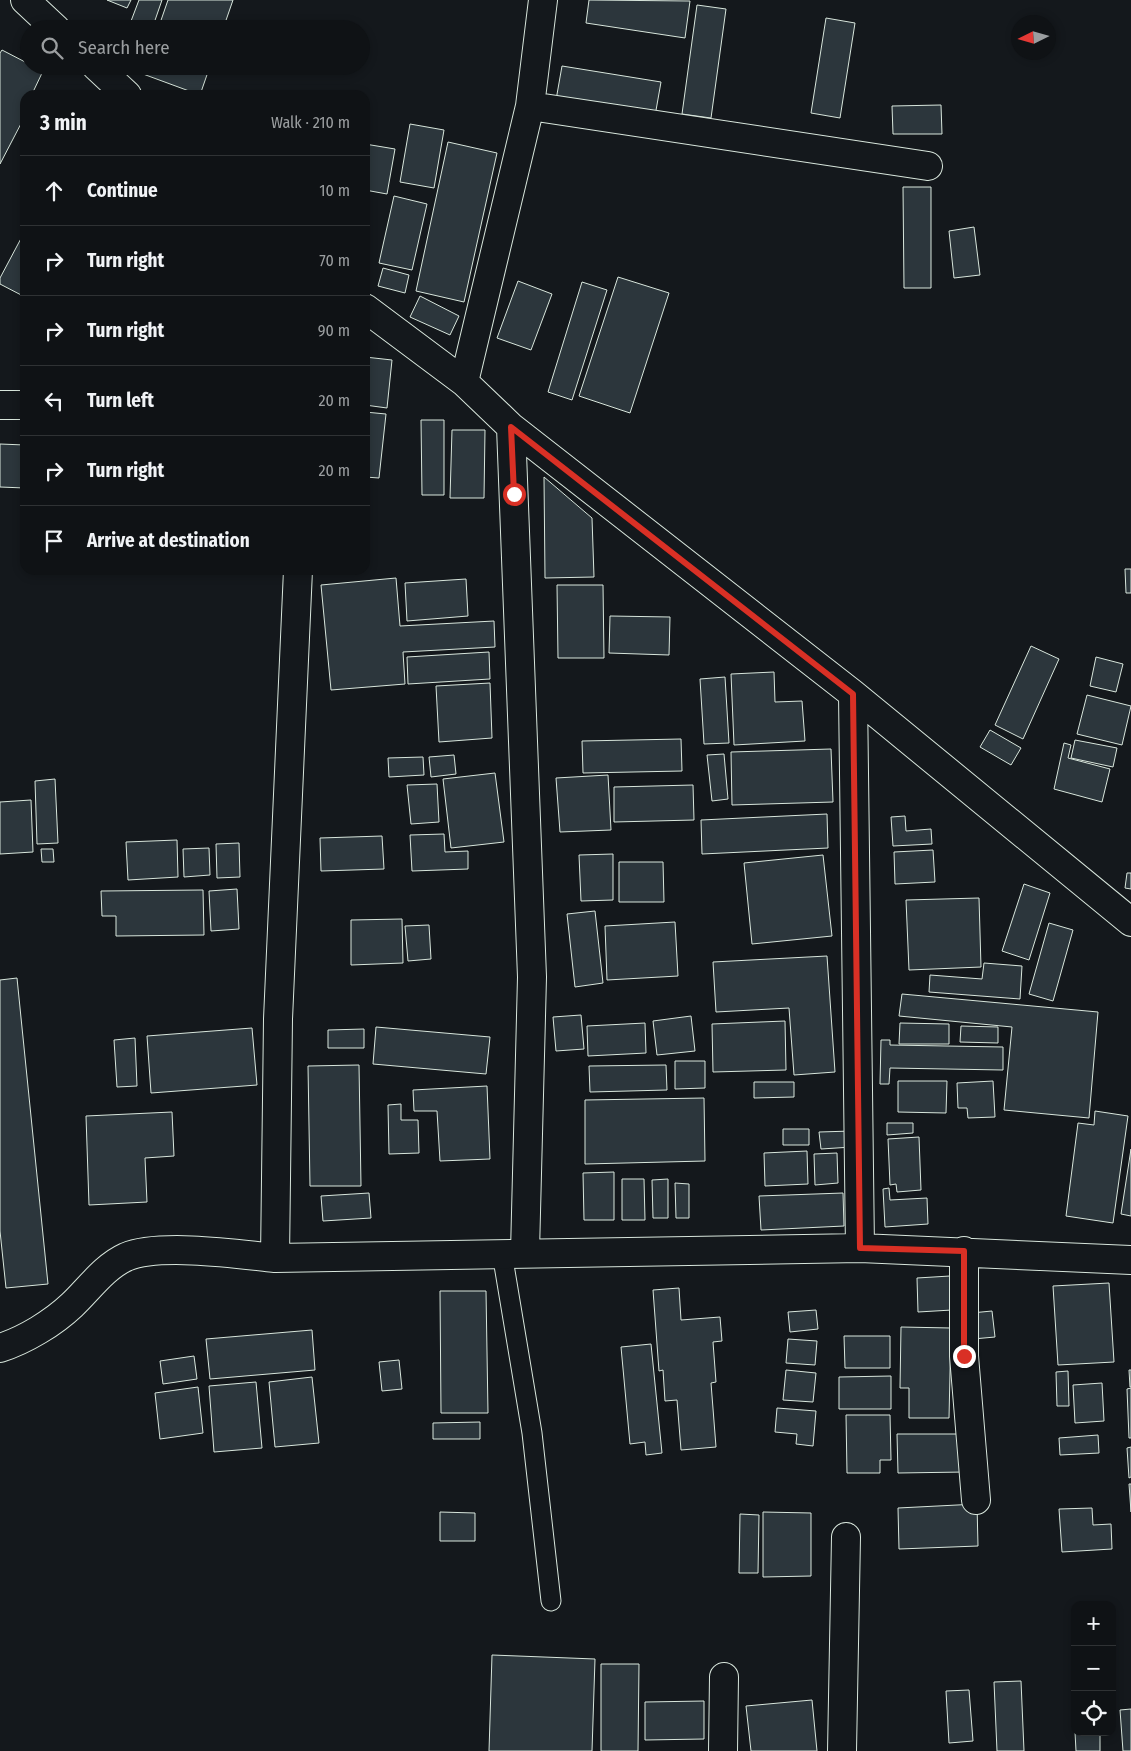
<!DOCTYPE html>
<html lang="en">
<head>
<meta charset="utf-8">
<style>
	:root { --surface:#0f1215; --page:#1d2022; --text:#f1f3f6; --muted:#9b9ea0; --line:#2f3234 }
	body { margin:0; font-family:"Fira Sans Condensed",sans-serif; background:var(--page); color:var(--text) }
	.controls { position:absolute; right:15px; bottom:15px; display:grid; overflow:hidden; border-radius:10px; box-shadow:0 2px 8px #0003 }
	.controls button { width:45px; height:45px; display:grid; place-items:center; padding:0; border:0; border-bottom:1px solid var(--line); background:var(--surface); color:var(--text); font:25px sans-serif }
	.compass { position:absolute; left:1011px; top:15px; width:45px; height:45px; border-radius:50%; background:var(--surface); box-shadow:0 2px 8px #0003; rotate:265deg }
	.stop { position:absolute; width:15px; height:15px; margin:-11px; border:4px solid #d93025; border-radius:50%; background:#fff }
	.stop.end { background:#d93025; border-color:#fff; box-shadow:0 1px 5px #0008 }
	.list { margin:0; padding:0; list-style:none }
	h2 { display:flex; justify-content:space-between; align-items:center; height:65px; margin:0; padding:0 20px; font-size:21px }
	h2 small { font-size:16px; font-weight:400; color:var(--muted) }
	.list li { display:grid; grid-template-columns:32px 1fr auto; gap:15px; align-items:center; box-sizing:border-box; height:70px; padding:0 20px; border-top:1px solid var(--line) }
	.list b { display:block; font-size:19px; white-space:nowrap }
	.list em { font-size:16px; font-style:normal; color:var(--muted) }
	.icon { flex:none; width:28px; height:28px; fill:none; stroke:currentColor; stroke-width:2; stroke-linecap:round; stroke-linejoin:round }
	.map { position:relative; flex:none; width:1131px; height:1751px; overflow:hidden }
	.search { position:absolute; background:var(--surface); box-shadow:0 2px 8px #0003; left:20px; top:20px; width:350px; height:55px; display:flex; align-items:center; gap:12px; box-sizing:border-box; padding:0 18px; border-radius:28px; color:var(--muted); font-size:19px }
	.panel { position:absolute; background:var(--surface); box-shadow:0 2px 8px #0003; left:20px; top:90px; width:350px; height:485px; border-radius:15px }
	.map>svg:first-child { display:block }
</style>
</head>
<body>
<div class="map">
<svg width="1131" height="1751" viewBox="0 0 1131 1751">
	<rect width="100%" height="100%" fill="#14181c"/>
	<path fill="#2c363c" stroke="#d8e6dc" d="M 107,0 L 131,0 L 127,8 Z
		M 139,0 L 162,0 L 152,29 L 128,29 Z
		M 168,0 L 233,0 L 223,29 L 158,29 Z
		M 589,0 L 690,1 L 685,38 L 586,23 Z
		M 697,5 L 726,9 L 711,118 L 682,114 Z
		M 826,18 L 855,23 L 840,118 L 811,113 Z
		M 2,50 L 29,64 L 29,66 L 43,71 L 33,92 L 36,95 L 25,95 L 25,116 L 0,164 L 0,53 Z
		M 145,66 L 210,66 L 200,95 L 143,74 Z
		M 562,66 L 661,82 L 655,116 L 556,100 Z
		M 941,105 L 942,134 L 893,134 L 892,106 Z
		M 410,124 L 444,130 L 434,188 L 400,182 Z
		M 448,142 L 497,153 L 464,302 L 416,291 Z
		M 365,144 L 395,149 L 387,194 L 365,190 Z
		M 903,187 L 931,187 L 931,288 L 904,288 Z
		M 394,196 L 427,204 L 412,270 L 379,263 Z
		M 974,227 L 980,275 L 954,278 L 949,231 Z
		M 25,231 L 25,297 L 0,284 L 0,278 Z
		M 383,268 L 409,275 L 405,293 L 378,286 Z
		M 618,277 L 669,293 L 630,413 L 579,396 Z
		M 518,281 L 552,294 L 531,350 L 497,338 Z
		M 582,282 L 607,290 L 572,400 L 548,392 Z
		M 420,296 L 459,316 L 450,335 L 410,317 Z
		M 365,357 L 392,360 L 387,408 L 365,405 Z
		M 365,412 L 386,414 L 379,478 L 365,477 Z
		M 421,420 L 444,420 L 444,495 L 422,495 Z
		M 452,430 L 485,430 L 484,498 L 450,498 Z
		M 0,444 L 25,445 L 25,488 L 0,487 Z
		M 544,477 L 592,518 L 594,577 L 545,578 Z
		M 1125,569 L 1131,569 L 1131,593 L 1126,593 Z
		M 396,578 L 400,626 L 494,621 L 495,647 L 403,652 L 405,684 L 331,690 L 321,585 Z
		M 466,579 L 468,616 L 407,621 L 405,583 Z
		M 557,585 L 603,585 L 604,658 L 558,658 Z
		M 610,616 L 670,617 L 669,655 L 609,653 Z
		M 1031,646 L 1059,659 L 1023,739 L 995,725 Z
		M 489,652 L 490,679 L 408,684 L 407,657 Z
		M 1096,657 L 1123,664 L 1116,692 L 1090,686 Z
		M 774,672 L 775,702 L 802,701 L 805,741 L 734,745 L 731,674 Z
		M 725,677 L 729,743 L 704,744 L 700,679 Z
		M 490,683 L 492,738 L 439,742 L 436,686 Z
		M 1087,695 L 1131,706 L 1122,745 L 1077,734 Z
		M 990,730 L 1021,748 L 1011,765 L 980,747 Z
		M 681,739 L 682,771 L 583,773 L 582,741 Z
		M 1075,740 L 1117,748 L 1113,767 L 1071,758 Z
		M 1064,743 L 1071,745 L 1068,758 L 1110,769 L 1102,802 L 1054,789 Z
		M 831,749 L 833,802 L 732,805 L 731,752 Z
		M 724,754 L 728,799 L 712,801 L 707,755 Z
		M 454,755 L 456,774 L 431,777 L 429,757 Z
		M 423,757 L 424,775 L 389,777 L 388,758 Z
		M 495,773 L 504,842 L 451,848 L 443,779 Z
		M 608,775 L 611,830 L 560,832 L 556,778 Z
		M 55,779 L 58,843 L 37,844 L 35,781 Z
		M 437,784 L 439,822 L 411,824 L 407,785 Z
		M 693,785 L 694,820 L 614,822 L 614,787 Z
		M 31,800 L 33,852 L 0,854 L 0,802 Z
		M 827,814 L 828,848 L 702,854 L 701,820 Z
		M 905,816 L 906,831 L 931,829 L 932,844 L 893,846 L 891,817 Z
		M 444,834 L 445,852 L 468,851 L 468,869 L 412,871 L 410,835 Z
		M 382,836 L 384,869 L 321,871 L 320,838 Z
		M 177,840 L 178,877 L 128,880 L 126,842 Z
		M 239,843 L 240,877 L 217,878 L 216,844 Z
		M 209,848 L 210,875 L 184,877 L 183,849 Z
		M 41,849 L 53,849 L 54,862 L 42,862 Z
		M 933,850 L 935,882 L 895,884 L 894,852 Z
		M 613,854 L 613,900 L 581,901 L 579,855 Z
		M 823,855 L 832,936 L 752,944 L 744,863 Z
		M 619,862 L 663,862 L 664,902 L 619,902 Z
		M 1127,873 L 1131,873 L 1131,889 L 1125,888 Z
		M 1024,884 L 1050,893 L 1029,960 L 1002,951 Z
		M 237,889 L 239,929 L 211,931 L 209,891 Z
		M 203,890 L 204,935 L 116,936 L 116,916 L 102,916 L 101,891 Z
		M 979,898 L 981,967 L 909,970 L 906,900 Z
		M 595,911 L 603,983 L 575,987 L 567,914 Z
		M 402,919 L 403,963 L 351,965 L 351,920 Z
		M 675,922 L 678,976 L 607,980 L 605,926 Z
		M 1049,923 L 1073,930 L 1053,1001 L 1029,994 Z
		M 429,925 L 431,959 L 408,961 L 405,926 Z
		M 827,956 L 835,1072 L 794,1075 L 789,1008 L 716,1012 L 713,962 Z
		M 984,963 L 1022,966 L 1020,999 L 929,992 L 930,975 L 982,979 Z
		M 17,978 L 48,1284 L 6,1288 L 0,1231 L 0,980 Z
		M 902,994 L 1098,1012 L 1089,1118 L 1004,1110 L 1012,1027 L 899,1016 Z
		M 581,1015 L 584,1049 L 556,1051 L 553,1017 Z
		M 691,1016 L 695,1051 L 657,1055 L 653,1021 Z
		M 785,1021 L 786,1070 L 713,1072 L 712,1024 Z
		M 645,1023 L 646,1053 L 588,1056 L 587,1026 Z
		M 900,1023 L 949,1024 L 949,1044 L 899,1044 Z
		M 961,1026 L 998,1027 L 998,1043 L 960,1042 Z
		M 376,1027 L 490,1037 L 486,1074 L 373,1064 Z
		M 252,1028 L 257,1085 L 151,1093 L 147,1036 Z
		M 364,1029 L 364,1048 L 328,1048 L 328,1030 Z
		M 135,1038 L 137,1086 L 117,1087 L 114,1040 Z
		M 881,1040 L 890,1040 L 890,1045 L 1003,1047 L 1003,1070 L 890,1068 L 889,1084 L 880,1084 Z
		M 675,1061 L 705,1061 L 705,1088 L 675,1089 Z
		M 359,1065 L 361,1186 L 310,1186 L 308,1066 Z
		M 666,1065 L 667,1090 L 590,1092 L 589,1066 Z
		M 898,1081 L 947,1081 L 946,1113 L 898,1112 Z
		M 993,1081 L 995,1117 L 968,1118 L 967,1108 L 958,1108 L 957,1083 Z
		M 754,1082 L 794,1082 L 794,1097 L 754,1098 Z
		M 487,1086 L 490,1159 L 440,1161 L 437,1111 L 414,1111 L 413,1090 Z
		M 704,1098 L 705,1161 L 585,1164 L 585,1100 Z
		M 401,1104 L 401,1120 L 418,1120 L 419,1153 L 389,1154 L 388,1105 Z
		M 1095,1111 L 1128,1116 L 1113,1223 L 1066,1216 L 1078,1123 L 1094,1125 Z
		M 172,1112 L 174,1156 L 145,1158 L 147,1202 L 89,1205 L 86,1116 Z
		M 887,1123 L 913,1123 L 913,1133 L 887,1135 Z
		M 783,1129 L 809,1129 L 809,1145 L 783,1145 Z
		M 852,1131 L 852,1147 L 821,1149 L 819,1132 Z
		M 919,1137 L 921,1190 L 897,1192 L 896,1184 L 890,1185 L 888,1139 Z
		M 1131,1149 L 1131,1216 L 1121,1214 Z
		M 807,1151 L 808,1184 L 765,1186 L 764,1153 Z
		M 837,1153 L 838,1183 L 815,1185 L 814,1154 Z
		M 614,1172 L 614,1220 L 584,1220 L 583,1173 Z
		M 622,1179 L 644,1179 L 645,1220 L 622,1220 Z
		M 668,1179 L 668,1218 L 653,1218 L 652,1180 Z
		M 675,1183 L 689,1184 L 689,1218 L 676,1218 Z
		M 889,1188 L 890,1200 L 927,1198 L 928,1224 L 885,1227 L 883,1189 Z
		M 369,1193 L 371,1218 L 323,1221 L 321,1196 Z
		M 843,1193 L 844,1226 L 761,1230 L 759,1196 Z
		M 950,1276 L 952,1310 L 918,1312 L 917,1278 Z
		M 1109,1283 L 1114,1362 L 1058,1365 L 1053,1286 Z
		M 679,1288 L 681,1320 L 720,1317 L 722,1341 L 713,1342 L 716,1382 L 711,1383 L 716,1447 L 681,1450 L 677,1400 L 665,1401 L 663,1370 L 659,1371 L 653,1290 Z
		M 440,1291 L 486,1291 L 488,1413 L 441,1413 Z
		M 816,1310 L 818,1329 L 790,1332 L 788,1312 Z
		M 992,1311 L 995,1337 L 973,1339 L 971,1313 Z
		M 901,1327 L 951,1328 L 949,1418 L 909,1418 L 909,1388 L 900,1388 Z
		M 312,1330 L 315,1370 L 210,1379 L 206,1339 Z
		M 844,1336 L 890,1336 L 890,1368 L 845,1368 Z
		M 788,1339 L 817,1341 L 815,1365 L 786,1363 Z
		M 651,1344 L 662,1453 L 646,1455 L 645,1442 L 630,1444 L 621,1347 Z
		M 194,1356 L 197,1379 L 163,1384 L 160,1361 Z
		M 399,1360 L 402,1389 L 382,1391 L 379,1362 Z
		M 786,1370 L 816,1373 L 813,1402 L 783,1400 Z
		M 1129,1370 L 1131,1370 L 1131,1387 L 1130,1387 Z
		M 1068,1371 L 1069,1406 L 1057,1406 L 1056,1372 Z
		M 891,1376 L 891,1409 L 839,1409 L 839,1377 Z
		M 312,1377 L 319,1443 L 275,1447 L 269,1382 Z
		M 256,1382 L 262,1448 L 214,1452 L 209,1386 Z
		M 1102,1383 L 1104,1421 L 1075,1423 L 1073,1385 Z
		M 198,1387 L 203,1433 L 160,1439 L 155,1393 Z
		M 1131,1388 L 1131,1438 L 1129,1438 L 1127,1389 Z
		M 777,1408 L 816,1411 L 813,1446 L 796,1444 L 797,1434 L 775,1432 Z
		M 846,1415 L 890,1415 L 891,1460 L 880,1460 L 880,1473 L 847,1473 Z
		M 480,1422 L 480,1439 L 433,1439 L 433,1423 Z
		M 897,1434 L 964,1434 L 965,1472 L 898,1473 Z
		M 1098,1435 L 1099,1453 L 1060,1455 L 1059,1438 Z
		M 1131,1447 L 1131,1477 L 1129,1478 L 1127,1448 Z
		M 1129,1484 L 1131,1484 L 1131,1512 Z
		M 977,1504 L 978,1546 L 899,1549 L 898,1508 Z
		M 1092,1508 L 1093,1525 L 1111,1524 L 1112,1549 L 1062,1552 L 1059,1509 Z
		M 440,1512 L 475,1513 L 475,1541 L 440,1541 Z
		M 763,1512 L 811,1513 L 811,1576 L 763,1577 Z
		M 740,1514 L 759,1515 L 758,1573 L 739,1573 Z
		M 492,1655 L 595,1659 L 592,1751 L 489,1751 Z
		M 601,1664 L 639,1664 L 638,1751 L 601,1751 Z
		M 1021,1681 L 1024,1751 L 997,1751 L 994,1682 Z
		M 969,1690 L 973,1741 L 949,1743 L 946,1691 Z
		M 812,1700 L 817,1751 L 751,1751 L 746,1706 Z
		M 704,1701 L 704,1739 L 645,1740 L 645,1702 Z
		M 1131,1709 L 1131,1751 L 1123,1751 L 1120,1710 Z
		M 1075,1732 L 1100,1732 L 1100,1751 L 1076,1751 Z"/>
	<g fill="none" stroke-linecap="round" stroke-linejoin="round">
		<defs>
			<path id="lane" d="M 502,1253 L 532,1433 L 551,1601"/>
			<path id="street" d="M 25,0 L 56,29
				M 96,66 L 127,95
				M 530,106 L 928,166
				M 365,308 L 464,382 L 511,427 L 853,694 L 1131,922
				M 464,382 L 530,106 L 543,0
				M 0,405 L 25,405
				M 511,427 L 532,977 L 525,1252
				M 298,570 L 278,1019 L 275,1258 L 860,1248 L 1131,1260
				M 853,694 L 860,1248
				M 964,1251 L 964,1356 L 976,1500
				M 0,1348 C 25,1340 53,1323 72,1305 C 89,1289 104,1267 126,1257 C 159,1243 239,1254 275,1258
				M 723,1751 L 724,1677
				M 842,1751 L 846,1537"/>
		</defs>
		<use href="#lane" stroke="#d8e6dc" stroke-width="21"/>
		<use href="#street" stroke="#d8e6dc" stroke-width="30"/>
		<use href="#lane" stroke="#14181c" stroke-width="19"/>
		<use href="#street" stroke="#14181c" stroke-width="28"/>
	</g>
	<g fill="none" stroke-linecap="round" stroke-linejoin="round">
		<path stroke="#d93025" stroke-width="6" d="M 514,494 L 511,427 L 853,694 L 860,1248 L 964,1251 L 964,1356"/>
	</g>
</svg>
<div class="controls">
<button>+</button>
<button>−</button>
<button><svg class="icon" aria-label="locate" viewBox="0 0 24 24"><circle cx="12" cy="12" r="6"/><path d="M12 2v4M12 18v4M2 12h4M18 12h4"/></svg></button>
</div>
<svg class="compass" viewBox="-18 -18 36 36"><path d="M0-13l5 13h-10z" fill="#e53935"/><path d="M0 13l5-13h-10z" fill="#9b9ea0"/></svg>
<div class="stop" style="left:514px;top:494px"></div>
<div class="stop end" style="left:964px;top:1356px"></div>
<div class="search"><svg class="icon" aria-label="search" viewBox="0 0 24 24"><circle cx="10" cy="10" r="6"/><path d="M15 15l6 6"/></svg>Search here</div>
<section class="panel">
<h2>3 min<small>Walk · 210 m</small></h2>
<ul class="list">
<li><svg class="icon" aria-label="ahead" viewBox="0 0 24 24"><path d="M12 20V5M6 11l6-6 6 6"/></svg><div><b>Continue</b></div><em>10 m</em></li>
<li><svg class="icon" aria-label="right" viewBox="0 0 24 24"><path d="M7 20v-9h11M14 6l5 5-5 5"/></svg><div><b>Turn right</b></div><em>70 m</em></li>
<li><svg class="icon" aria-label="right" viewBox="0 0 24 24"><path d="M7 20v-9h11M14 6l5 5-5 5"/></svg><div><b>Turn right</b></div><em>90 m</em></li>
<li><svg class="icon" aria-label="left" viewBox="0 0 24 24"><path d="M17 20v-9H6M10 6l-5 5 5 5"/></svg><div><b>Turn left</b></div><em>20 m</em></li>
<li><svg class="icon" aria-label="right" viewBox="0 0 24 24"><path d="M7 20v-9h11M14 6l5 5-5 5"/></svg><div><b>Turn right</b></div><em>20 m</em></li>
<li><svg class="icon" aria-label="arrive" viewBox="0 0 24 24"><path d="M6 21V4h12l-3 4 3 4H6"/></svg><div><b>Arrive at destination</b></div></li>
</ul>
</section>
</div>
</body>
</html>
